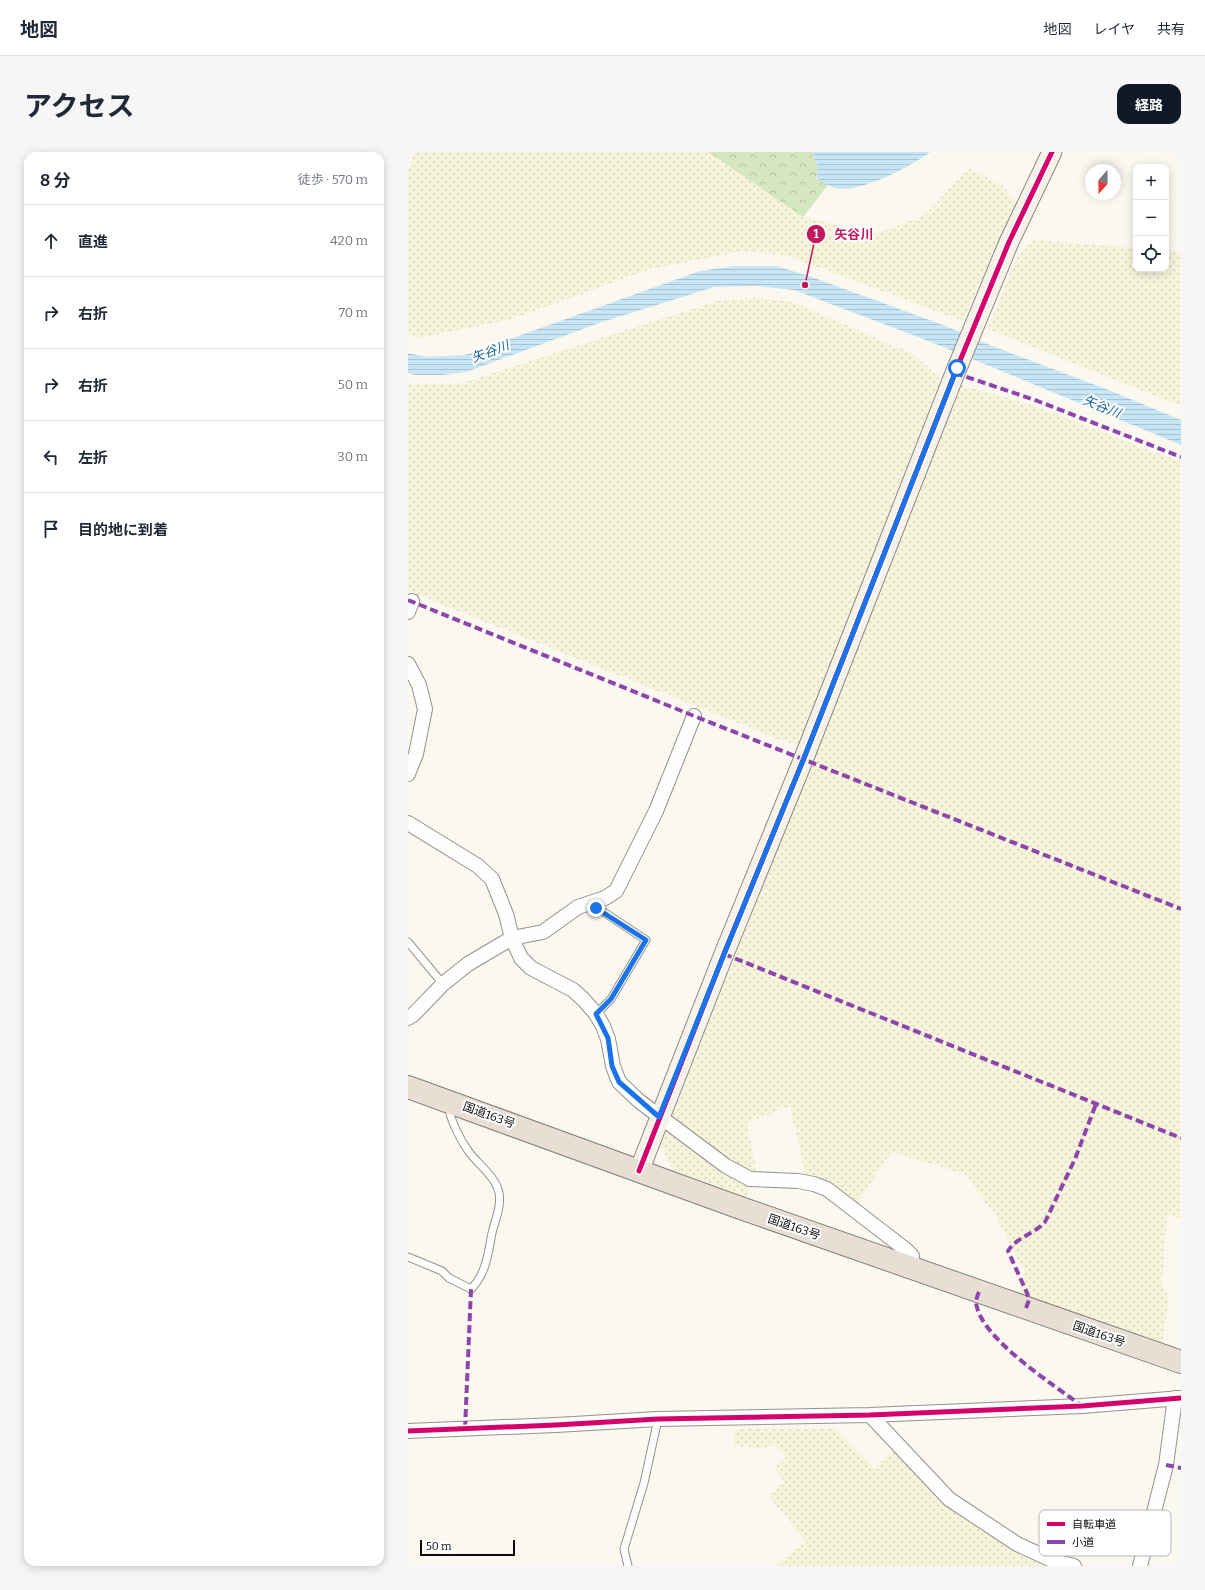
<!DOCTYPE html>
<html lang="ja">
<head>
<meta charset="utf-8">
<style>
	:root { --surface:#fff; --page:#f6f6f7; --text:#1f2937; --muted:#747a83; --line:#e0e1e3; --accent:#111827 }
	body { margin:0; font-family:Bitter,"Noto Sans JP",serif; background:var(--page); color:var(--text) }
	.controls { position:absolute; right:12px; top:12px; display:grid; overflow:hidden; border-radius:8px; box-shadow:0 2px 10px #0003 }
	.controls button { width:36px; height:36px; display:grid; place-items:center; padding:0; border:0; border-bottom:1px solid var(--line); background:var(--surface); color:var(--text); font:20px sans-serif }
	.compass { position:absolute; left:677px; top:12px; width:36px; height:36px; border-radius:50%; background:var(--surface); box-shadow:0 2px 10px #0003; rotate:200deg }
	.scale { position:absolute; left:12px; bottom:10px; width:95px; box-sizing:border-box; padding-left:4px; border:2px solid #0c0c0c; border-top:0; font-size:11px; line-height:14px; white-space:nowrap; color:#0c0c0c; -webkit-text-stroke:3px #fff; paint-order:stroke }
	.stop { position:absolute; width:12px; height:12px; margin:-9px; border:3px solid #1a73e8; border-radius:50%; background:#fff }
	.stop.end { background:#1a73e8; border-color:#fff; box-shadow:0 1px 4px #0008 }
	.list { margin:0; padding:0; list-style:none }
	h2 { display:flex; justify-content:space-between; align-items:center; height:52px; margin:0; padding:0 16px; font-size:17px }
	h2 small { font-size:13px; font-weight:400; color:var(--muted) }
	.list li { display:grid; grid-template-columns:26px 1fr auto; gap:12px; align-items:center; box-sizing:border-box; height:72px; padding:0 16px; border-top:1px solid var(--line) }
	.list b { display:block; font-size:15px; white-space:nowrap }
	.list em { font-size:13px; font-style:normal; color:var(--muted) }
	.icon { flex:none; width:22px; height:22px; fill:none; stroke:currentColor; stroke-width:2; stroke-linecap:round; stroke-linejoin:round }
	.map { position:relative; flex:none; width:773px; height:1414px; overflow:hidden; border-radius:12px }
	header { display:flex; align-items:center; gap:24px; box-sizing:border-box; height:56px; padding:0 20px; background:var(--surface); border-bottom:1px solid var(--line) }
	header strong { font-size:19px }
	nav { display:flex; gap:22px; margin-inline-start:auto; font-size:14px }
	.intro { display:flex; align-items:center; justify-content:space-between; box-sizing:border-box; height:96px; padding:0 24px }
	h1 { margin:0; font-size:28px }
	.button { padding:10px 18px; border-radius:12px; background:var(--accent); color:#fff; font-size:14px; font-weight:700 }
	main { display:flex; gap:24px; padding:0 24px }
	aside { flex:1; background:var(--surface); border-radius:12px; box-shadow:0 2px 10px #0003 }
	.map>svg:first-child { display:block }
</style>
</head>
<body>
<header>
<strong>地図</strong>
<nav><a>地図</a><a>レイヤ</a><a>共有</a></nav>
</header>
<div class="intro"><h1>アクセス</h1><a class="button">経路</a></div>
<main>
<aside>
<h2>8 分<small>徒歩 · 570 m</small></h2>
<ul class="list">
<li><svg class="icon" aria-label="ahead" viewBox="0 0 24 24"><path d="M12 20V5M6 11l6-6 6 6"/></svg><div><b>直進</b></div><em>420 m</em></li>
<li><svg class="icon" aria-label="right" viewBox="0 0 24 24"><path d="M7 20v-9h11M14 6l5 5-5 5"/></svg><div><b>右折</b></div><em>70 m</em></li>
<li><svg class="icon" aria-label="right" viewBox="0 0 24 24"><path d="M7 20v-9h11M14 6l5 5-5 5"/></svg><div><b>右折</b></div><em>50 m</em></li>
<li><svg class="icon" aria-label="left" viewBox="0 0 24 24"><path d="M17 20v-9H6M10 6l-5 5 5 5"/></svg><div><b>左折</b></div><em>30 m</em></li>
<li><svg class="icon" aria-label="arrive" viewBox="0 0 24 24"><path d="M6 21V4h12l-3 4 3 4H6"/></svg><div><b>目的地に到着</b></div></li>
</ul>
</aside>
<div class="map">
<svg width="773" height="1414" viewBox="0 0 773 1414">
	<defs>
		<pattern id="farmland-dots" width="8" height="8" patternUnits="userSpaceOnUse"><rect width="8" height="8" fill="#f7f4dc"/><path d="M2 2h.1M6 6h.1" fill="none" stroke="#d3d0bc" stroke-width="1.8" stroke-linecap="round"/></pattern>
		<pattern id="forest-crowns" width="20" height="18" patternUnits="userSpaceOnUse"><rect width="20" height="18" fill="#d4e7be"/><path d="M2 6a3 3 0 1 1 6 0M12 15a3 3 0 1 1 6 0" fill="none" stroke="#b5c5a2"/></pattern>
		<pattern id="water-rules" width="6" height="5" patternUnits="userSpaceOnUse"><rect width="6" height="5" fill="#c7e5f4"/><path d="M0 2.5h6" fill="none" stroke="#aac3d0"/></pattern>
	</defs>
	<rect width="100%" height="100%" fill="#fbf8f0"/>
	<path fill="url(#farmland-dots)" d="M 7,0 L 300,0 L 395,65 L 468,82 L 517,63 L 561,16 L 595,34 L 608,50 L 555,169 L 380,104 L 337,99 L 242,117 L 104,167 L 12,186 L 0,182 L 0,17 Z
		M 626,88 L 728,96 L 728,117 L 758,117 L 758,98 L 773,99 L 773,254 L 580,177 L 608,107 Z
		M 349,146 L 385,150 L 505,202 L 537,231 L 393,596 L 0,439 L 0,233 L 54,231 L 312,148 Z
		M 552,233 L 616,250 L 773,310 L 773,1067 L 759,1062 L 754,1132 L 761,1145 L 754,1192 L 610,1147 L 617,1121 L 586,1062 L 557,1022 L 483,1000 L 450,1051 L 422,1031 L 397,1022 L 382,954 L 339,971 L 349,1022 L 338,1045 L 264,1017 L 253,993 Z
		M 427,1276 L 466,1316 L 485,1298 L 535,1351 L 605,1399 L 637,1414 L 366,1414 L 398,1390 L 361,1344 L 377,1330 L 366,1316 L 378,1306 L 367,1293 L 353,1296 L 326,1294 L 327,1277 Z"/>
	<path fill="url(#forest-crowns)" d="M 300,0 L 404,0 L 410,15 L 408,26 L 420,33 L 395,65 Z"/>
	<path fill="url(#water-rules)" d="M 404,0 L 522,0 C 505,14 456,38 433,37 C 424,36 415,30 408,26 L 410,15 Z
		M 328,114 L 368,114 L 401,124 L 535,173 L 584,194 L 698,237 L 773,268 L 773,293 L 523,190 L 386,138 L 350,134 L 306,135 L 191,171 L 58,220 L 34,223 L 7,223 L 0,221 L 0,201 L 19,205 L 57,203 L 292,119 Z"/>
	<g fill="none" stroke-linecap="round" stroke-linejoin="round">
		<defs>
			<path id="lane" d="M 182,751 L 238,788 L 203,847 L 188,862
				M 0,790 L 35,832
				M 0,1105 L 34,1119 L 41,1126 L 63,1137 C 77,1123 80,1104 83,1086 C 85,1072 94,1056 91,1041 C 88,1025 70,1012 61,1000 C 53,989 40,965 41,952
				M 220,1414 L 216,1397 L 236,1331 L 250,1267"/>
			<path id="street" d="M 0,460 L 4,449
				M 0,512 L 11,533 L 17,557 L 8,602 L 0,622
				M 0,671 L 70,714 L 84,727 L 98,762 L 104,786 L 113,806 L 123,816 L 165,838 L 176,848 L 188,862 L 195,874 L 200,887 L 205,914 L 211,930 L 231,949 L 318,1014 L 342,1027 L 390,1029 L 406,1032 L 419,1037 L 497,1097 L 504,1104 L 504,1116
				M 0,866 L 5,863 L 35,832 L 60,812 L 104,786 L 135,780 L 170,755 L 197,746 L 208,739 L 248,659 L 286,564
				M 462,1263 L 541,1347 L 609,1392 L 646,1409 L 666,1414
				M 0,1279 L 148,1273 L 250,1267 L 462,1263 L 674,1254 L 773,1246
				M 732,1414 L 758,1313 L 767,1246"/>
			<path id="secondary" d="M 231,1019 L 316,802 L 396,606 L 549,216 L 601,90 L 644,0"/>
			<path id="highway" d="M 0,935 L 327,1054 L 773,1210"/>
		</defs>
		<use href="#lane" stroke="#94928f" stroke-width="9"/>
		<use href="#street" stroke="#94928f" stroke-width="16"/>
		<use href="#secondary" stroke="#8a8985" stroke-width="21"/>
		<use href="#highway" stroke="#81807c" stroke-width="24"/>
		<use href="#lane" stroke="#fefefd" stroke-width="7"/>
		<use href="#street" stroke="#fefefd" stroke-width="14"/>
		<use href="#secondary" stroke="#f5f3e8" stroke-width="19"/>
		<use href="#highway" stroke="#e9ded4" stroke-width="22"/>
		<path stroke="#8e44ad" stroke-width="4" stroke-dasharray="8 4" stroke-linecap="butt" d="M 547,221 L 627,248 L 773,305
			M 0,448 L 286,564 L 773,757
			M 316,802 L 773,986
			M 571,1140 C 569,1144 567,1150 569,1155 C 576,1188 647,1234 674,1254
			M 618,1156 L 621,1148 L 619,1141 L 600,1099 C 609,1085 626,1082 637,1070 L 667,1007 L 688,952
			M 57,1277 L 63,1137
			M 758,1313 L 773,1316"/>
		<defs>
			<path id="cycleway" d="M 231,1019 L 316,802 L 396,606 L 549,216 L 601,90 L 644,0
				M 0,1279 L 148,1273 L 250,1267 L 462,1263 L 674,1254 L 773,1246"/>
		</defs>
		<use href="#cycleway" stroke="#fff" stroke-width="8"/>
		<use href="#cycleway" stroke="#d6006c" stroke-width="5"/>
	</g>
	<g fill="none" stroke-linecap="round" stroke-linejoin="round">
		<path stroke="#1a73e8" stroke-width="5" d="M 188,756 L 238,788 L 203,847 L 188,862 L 200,886 L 204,914 L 211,930 L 251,965 L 316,802 L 396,606 L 549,216"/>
	</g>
	<g text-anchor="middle" stroke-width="4" stroke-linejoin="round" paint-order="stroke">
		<g font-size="12" fill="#0c0c0c" stroke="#fff">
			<text transform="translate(81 963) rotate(20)" y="4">国道163号</text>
			<text transform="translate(386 1075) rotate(19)" y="4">国道163号</text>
			<text transform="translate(691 1182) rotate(19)" y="4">国道163号</text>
		</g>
		<g font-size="13" font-style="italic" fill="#17659d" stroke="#fff">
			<text transform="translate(82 199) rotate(-21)" y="5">矢谷川</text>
			<text transform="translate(694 254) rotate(22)" y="5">矢谷川</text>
		</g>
	</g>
	<rect x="631" y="1358" width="132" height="46" rx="6" fill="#fff" stroke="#b6b6b6" stroke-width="1"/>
	<rect x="639" y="1370" width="18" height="4" fill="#d6006c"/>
	<rect x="639" y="1388" width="18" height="4" fill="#8e44ad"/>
	<g font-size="11" fill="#0c0c0c">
		<text x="664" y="1376">自転車道</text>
		<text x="664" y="1394">小道</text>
	</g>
	<path fill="none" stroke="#c2185b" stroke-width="1.5" d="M397 133L408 82"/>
	<g fill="#c2185b" stroke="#fff" stroke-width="1.5">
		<circle cx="397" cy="133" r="4"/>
		<circle cx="408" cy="82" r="10"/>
	</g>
	<g font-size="12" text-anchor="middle" font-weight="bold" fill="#fff">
		<text x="408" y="86">1</text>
	</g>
	<g font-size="13" text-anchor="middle" font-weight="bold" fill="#c2185b" stroke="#fff" stroke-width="4" stroke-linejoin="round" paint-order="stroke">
		<text x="446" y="87">矢谷川</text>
	</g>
</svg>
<div class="controls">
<button>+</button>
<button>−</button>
<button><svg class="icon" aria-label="locate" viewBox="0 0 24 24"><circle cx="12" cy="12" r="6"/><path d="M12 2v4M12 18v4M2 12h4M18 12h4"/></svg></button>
</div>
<svg class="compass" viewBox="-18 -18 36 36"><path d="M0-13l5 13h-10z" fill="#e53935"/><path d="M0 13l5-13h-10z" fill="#747a83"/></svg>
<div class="scale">50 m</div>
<div class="stop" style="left:549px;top:216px"></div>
<div class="stop end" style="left:188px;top:756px"></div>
</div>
</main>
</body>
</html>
